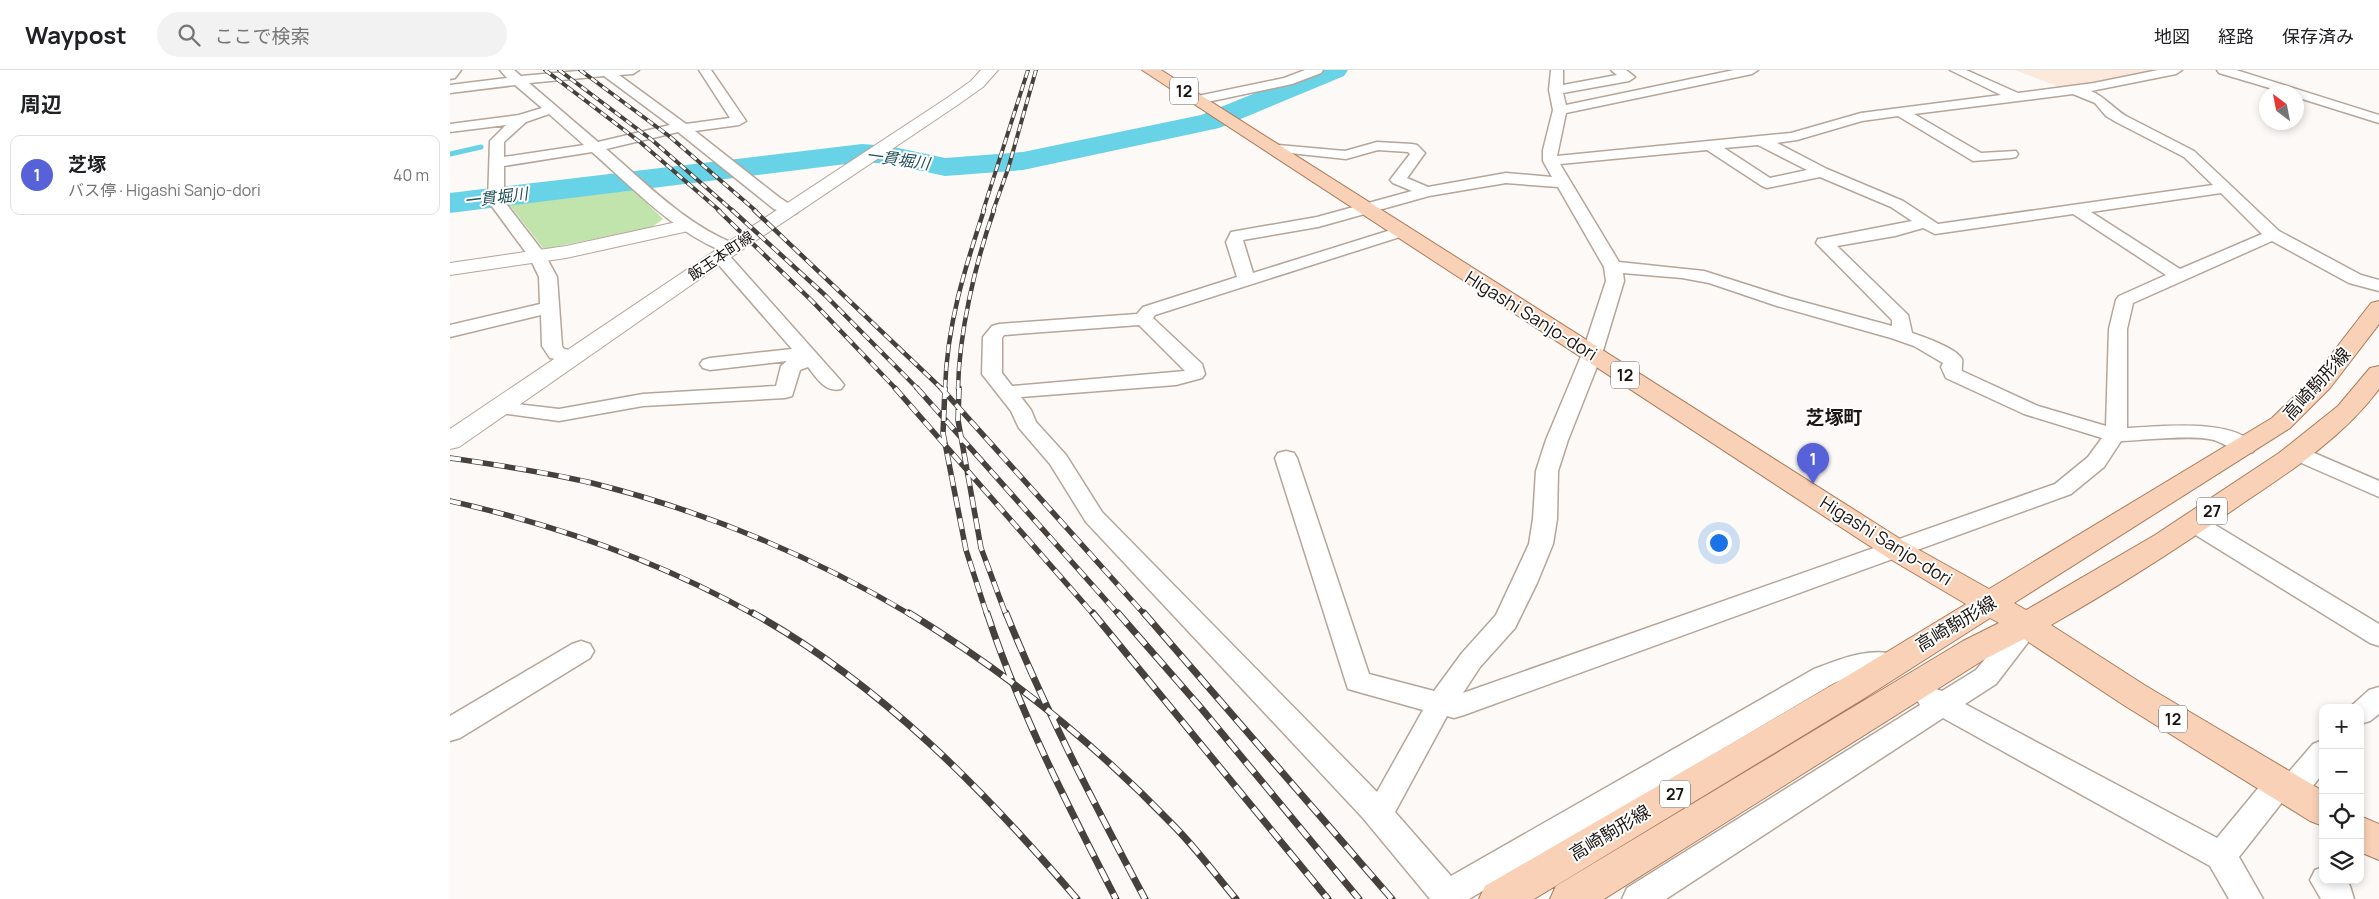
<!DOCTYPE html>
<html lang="ja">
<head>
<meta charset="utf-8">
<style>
	:root { --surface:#fff; --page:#f2f2f2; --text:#202124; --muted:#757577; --line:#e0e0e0; --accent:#5761d8 }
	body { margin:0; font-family:Manrope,"Noto Sans JP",sans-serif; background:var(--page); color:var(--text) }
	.controls { position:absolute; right:15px; bottom:15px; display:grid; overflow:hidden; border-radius:10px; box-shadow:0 2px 8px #0003 }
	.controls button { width:45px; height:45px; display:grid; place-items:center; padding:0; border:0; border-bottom:1px solid var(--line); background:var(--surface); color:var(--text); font:25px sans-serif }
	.compass { position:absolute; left:1809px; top:15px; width:45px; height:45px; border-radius:50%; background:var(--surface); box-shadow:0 2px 8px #0003; rotate:328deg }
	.you { position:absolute; left:1268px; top:472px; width:18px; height:18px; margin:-12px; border:4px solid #fff; border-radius:50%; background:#1a73e8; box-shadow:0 0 0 8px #1a73e833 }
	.badge { display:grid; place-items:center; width:32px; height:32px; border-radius:50%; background:var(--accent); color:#fff; font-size:16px; font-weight:700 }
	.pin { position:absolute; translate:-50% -41px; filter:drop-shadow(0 1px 2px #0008) }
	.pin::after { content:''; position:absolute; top:26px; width:18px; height:15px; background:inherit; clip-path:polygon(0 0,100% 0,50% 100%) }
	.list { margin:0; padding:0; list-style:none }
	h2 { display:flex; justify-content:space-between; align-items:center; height:65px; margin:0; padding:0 20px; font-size:21px }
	h2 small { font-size:16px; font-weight:400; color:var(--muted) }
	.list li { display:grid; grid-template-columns:32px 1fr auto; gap:15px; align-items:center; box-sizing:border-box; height:80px; margin:0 10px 10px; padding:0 10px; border:1px solid var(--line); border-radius:10px }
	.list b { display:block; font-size:19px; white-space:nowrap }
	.list p { margin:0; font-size:16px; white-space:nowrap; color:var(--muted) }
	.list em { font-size:16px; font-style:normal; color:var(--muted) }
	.icon { flex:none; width:28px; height:28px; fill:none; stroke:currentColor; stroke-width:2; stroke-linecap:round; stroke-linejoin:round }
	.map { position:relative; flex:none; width:1929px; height:829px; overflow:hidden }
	header { display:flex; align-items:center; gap:30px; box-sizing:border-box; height:70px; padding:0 25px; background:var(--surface); border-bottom:1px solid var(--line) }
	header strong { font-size:24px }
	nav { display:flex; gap:28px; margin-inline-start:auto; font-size:18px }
	.search { width:350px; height:45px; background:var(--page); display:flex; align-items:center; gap:12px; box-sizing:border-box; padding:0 18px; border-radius:28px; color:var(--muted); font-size:19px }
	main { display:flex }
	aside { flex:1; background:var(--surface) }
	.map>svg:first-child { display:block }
</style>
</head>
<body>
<header>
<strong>Waypost</strong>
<div class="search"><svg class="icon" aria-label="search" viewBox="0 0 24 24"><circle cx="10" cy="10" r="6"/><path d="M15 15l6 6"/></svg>ここで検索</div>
<nav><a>地図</a><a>経路</a><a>保存済み</a></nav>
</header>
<main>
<aside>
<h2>周辺<small></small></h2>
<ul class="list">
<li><span class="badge">1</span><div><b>芝塚</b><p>バス停 · Higashi Sanjo-dori</p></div><em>40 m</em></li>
</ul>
</aside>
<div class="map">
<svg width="1929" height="829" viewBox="0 0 1929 829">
	<rect width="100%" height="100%" fill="#fcf9f6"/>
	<path fill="#fde9db" d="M 1565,0 L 1711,0 L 1615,19 Z"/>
	<path fill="#c1e4ad" d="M 179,115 L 213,149 L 202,157 L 99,178 L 93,178 L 57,132 L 60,130 Z"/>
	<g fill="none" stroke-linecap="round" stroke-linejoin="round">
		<path stroke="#68d2e7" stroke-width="5" d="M 0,84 L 31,77"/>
		<path fill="#68d2e7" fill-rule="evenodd" d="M 862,0 L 898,0 L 894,6 L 769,58 L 573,100 L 495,106 L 439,94 L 412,92 L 0,143 L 0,123 L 412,74 L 439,76 L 495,88 L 573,82 L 751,45 Z"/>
		<defs>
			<path id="street" d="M 0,0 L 11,0 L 5,8 L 0,9 Z
				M 50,0 L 64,0 L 71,6 L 140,0 L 189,0 L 183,4 L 169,5 L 236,54 L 280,48 L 249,0 L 261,0 L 296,51 L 289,55 L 245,61 L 330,128 L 349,140 L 347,143 L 341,145 L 324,139 L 228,62 L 156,79 C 198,115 235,154 287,175 L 289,179 L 287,183 L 277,183 L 391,311 L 394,315 L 391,319 C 375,323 367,308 358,297 L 350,300 L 342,326 L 335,328 L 193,336 L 109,351 L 43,342 L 40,338 L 43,334 L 50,332 L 109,339 L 193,324 L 326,316 L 331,296 L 337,291 L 260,300 L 253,298 L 250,294 L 253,290 L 260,288 L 342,279 L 261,186 L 264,182 L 272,181 C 222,160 183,118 142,82 L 54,96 L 54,131 L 94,183 L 107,207 L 112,276 L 114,279 L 130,282 L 133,286 L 130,290 L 123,292 L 100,288 L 92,276 L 91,245 L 0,267 L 0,255 L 90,234 L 89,207 L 80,188 L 38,131 L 40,71 L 56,55 L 0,62 L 0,54 L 69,45 L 92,38 L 65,15 L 0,23 L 0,15 L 57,8 ZM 154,6 L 220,55 L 148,72 L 79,13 ZM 99,44 L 134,75 L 54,87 L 54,72 L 76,52 Z
				M 855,0 L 873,0 L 871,3 L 842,14 L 748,34 L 741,30 L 743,27 L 834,8 Z
				M 1101,0 L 1113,0 L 1113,15 L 1167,5 L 1161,0 L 1176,0 L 1185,7 L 1179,11 L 1113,23 L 1116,35 L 1284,0 L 1308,0 L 1302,4 L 1116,43 L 1107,86 L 1341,63 L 1411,43 L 1551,25 L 1500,0 L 1516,0 L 1568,23 L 1644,13 L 1708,0 L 1732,0 L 1726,4 L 1641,21 C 1655,27 1663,38 1676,46 L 1744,81 L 1829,161 L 1911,205 L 1929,210 L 1929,221 L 1899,213 L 1822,171 L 1683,233 L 1677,259 L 1677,358 C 1709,357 1786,347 1806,377 L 1803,382 C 1785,386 1775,371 1759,369 C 1736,365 1696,370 1671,371 L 1654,397 L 1621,424 L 1014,645 L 1004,648 L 997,646 L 945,742 L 1001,806 L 1364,599 C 1393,588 1421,576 1451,586 L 1455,593 L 1451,600 L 1442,603 L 1409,603 L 1384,613 L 1019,829 L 980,829 L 913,748 L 636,452 L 600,394 L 569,358 L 561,341 L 532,304 L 533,267 L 542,256 L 549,254 L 687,244 L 693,237 L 787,207 L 776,172 L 781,162 L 867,147 L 962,121 L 943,113 L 940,110 L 960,84 L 958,82 L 928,80 L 896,89 L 821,81 L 814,77 L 816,74 L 895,81 L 927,72 L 962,74 L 967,75 L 975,83 L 957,108 L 978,117 L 1056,103 L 1102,107 L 1093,91 L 1093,80 L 1103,40 L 1099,20 ZM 1623,24 L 1645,33 L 1656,46 L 1666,52 L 1734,87 L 1763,115 L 1488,154 L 1453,131 L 1377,99 L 1327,73 L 1347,70 L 1412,51 L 1448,46 L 1523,91 L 1561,88 L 1566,87 L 1568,84 L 1566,81 L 1531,83 L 1464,44 ZM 1308,75 L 1357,100 L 1320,108 L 1274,78 ZM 1257,80 L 1312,116 L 1317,118 L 1370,107 L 1441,137 L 1462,151 L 1374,168 L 1368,169 L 1366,173 L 1442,250 L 1442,256 L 1339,228 L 1254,201 L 1169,192 L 1110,94 ZM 1056,113 L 1108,117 L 1154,197 L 1156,211 L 1132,284 L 1096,370 L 1086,401 L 1083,449 L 1079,474 L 1046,545 L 1012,583 L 984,621 L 919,604 L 847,388 L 844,383 L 836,381 L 828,383 L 825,388 L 898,619 L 973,640 L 927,722 L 652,442 L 616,385 L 586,352 L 581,340 L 571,327 L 726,315 L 752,308 L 755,304 L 752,294 L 703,248 L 705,245 L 956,165 L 958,162 L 956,159 L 944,159 L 803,203 L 793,170 L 868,157 L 979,126 ZM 1771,123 L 1812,164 L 1730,199 L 1641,142 ZM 1623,144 L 1716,205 L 1669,226 L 1666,230 L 1659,259 L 1656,356 L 1588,336 L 1512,301 C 1511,297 1513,293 1512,289 C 1506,278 1474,267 1462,263 L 1458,245 L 1387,176 L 1445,166 L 1473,158 L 1485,164 ZM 1173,203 L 1232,208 L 1259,213 L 1327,236 L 1441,268 L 1464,276 L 1493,293 L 1491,297 L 1496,308 L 1574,344 L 1652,368 L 1638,387 L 1605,414 L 1013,623 L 1030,597 L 1065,558 L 1087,513 L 1103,474 L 1107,449 L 1108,401 L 1118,370 L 1152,284 L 1174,211 ZM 689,255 L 735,301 L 562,316 L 552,303 L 552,268 L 554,265 Z
				M 1767,0 L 1786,0 L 1929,45 L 1929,53 L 1846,27 L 1846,22 L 1833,22 L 1769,3 Z
				M 1848,376 L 1929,411 L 1929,427 L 1840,388 L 1837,383 L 1840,378 Z
				M 1744,445 L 1752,447 L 1929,554 L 1929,576 L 1920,573 L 1736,459 L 1732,453 L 1736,447 Z
				M 1577,545 L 1586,548 L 1590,555 L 1586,562 L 1546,614 L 1515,634 L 1767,768 L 1819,705 L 1829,701 L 1837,704 L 1863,674 L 1873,670 L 1873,703 L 1852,730 L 1841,734 L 1833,731 L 1789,787 L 1813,829 L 1779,829 L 1760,796 L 1493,648 L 1216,829 L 1172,829 L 1177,818 L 1470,635 L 1466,628 L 1470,620 L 1480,617 L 1492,621 L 1526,600 L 1568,548 Z
				M 131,571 L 140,574 L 144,581 L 140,588 L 10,668 L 0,671 L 0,646 L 122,574 Z
				M 1929,617 L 1929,644 L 1920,651 L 1910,654 L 1910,638 L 1899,638 L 1919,620 Z
				M 1873,797 L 1873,810 L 1896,810 L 1900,816 L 1904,829 L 1871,829 L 1860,810 L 1865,800 Z"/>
			<path id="secondary" d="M 531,0 L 548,0 L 533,17 L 509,34 L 277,190 L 9,377 L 0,379 L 0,359 L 263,182 L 497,28 L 521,11 Z
				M 236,150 L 243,152 L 246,156 L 243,160 L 116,188 L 0,205 L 0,193 L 116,176 Z"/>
			<path id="primary" d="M 692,0 L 711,0 L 1455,472 L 1539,519 L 1822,348 L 1863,308 L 1921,233 L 1929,231 L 1929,254 L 1880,318 L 1840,358 L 1564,533 L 1576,540 L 1578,539 L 1705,465 L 1829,383 L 1888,336 L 1920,298 L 1929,296 L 1929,319 C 1894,366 1844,399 1796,431 C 1733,475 1668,517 1601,555 L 1696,616 L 1873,721 L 1873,756 L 1860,751 L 1672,634 L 1574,569 L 1535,589 L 1154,829 L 1100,829 L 1106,816 L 1513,571 L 1549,553 L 1540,548 L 1413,629 L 1084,829 L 1029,829 L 1035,816 L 1389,611 L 1516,534 L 1435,486 Z
				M 1910,746 L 1929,754 L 1929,790 L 1910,782 Z"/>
		</defs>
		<use href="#street" stroke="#b6a599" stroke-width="3"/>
		<use href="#secondary" stroke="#b6a599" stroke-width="2"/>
		<use href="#primary" stroke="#a97c5d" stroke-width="2"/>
		<use href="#street" fill="#fff" fill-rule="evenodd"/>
		<use href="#secondary" fill="#fff" fill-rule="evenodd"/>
		<use href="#primary" fill="#f9d1b6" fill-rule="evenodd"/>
		<defs>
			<path id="rail-far3" d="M 95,0 L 190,72 L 270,141
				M 109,0 L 202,70 L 283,141
				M 130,0 L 219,66 L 306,141
				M 533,141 L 578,0
				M 543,141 L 558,99 L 586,0"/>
			<path id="rail-far2" d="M 268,140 L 362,231 L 446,319
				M 282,140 L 376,226 L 468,319
				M 304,140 L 492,319
				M 495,319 C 497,255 514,201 534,140
				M 508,319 C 509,263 525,194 544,140"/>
			<path id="rail-far1" d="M 445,318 L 644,545
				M 467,318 L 669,545
				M 491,318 L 695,545
				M 495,318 L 493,363 L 516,480 L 537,545
				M 509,318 L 508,350 L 531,478 L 556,545
				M 0,388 C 48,395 95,402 142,413 C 254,441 362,486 461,545
				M 0,431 C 107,455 209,491 305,545"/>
			<path id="rail" d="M 303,543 C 430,614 533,719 627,829
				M 459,543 C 556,602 643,672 722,754 C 745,777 765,804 786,829
				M 537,543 C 570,643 618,736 666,829
				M 556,543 C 596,642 645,735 695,829
				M 643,543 L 878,829
				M 668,543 L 751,638 L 909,829
				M 694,543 L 942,829"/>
		</defs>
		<use href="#rail-far3" stroke="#46413d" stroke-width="4"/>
		<use href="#rail-far2" stroke="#46413d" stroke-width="4.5"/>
		<use href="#rail-far1" stroke="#46413d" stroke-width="5.5"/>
		<use href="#rail" stroke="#46413d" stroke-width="7"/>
		<use href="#rail-far3" stroke="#fff" stroke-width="2.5" stroke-dasharray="7" stroke-linecap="butt"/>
		<use href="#rail-far2" stroke="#fff" stroke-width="3" stroke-dasharray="9" stroke-linecap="butt"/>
		<use href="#rail-far1" stroke="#fff" stroke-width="4" stroke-dasharray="11" stroke-linecap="butt"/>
		<use href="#rail" stroke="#fff" stroke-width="5" stroke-dasharray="14" stroke-linecap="butt"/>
	</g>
	<g text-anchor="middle" stroke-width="4" stroke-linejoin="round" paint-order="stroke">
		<g font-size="15" fill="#1c1612" stroke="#fff">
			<text transform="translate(271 186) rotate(-34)" y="5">飯玉本町線</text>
		</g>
		<g fill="#fff" stroke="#605c59" stroke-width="1">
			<rect x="720" y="7.5" width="28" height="27" rx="4"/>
			<rect x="1161" y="291.5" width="28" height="27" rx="4"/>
			<rect x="1747" y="427.5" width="30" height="27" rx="4"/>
			<rect x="1709" y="635.5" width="28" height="27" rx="4"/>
			<rect x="1210" y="710.5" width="30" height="27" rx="4"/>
		</g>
		<g font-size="16" font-weight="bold" fill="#1c1612">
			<text x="734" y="27">12</text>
			<text x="1175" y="311">12</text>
			<text x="1762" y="447">27</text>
			<text x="1723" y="655">12</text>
			<text x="1225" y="730">27</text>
		</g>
		<g font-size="16" font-style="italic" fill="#22515a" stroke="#fff">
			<text transform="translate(448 89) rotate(8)" y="6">一貫堀川</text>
			<text transform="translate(46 127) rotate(-7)" y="6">一貫堀川</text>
		</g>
		<g font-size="18" fill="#1c1612" stroke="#fff">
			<text transform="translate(1081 246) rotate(32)" y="6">Higashi Sanjo-dori</text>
			<text transform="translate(1867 314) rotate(-48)" y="6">高崎駒形線</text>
			<text transform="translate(1436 471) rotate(32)" y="6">Higashi Sanjo-dori</text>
			<text transform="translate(1506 554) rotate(-31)" y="6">高崎駒形線</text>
			<text transform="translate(1160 763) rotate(-31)" y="6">高崎駒形線</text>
		</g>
		<g font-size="19" font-weight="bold" fill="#1c1612" stroke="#fff">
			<text x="1384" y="354">芝塚町</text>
		</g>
	</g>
</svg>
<div class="controls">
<button>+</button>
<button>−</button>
<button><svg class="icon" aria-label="locate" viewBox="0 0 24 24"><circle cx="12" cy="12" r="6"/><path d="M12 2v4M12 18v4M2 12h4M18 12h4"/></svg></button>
<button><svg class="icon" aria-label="layers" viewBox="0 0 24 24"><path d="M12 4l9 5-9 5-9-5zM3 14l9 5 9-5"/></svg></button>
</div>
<svg class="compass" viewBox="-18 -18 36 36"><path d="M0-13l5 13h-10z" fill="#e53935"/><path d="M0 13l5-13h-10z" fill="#757577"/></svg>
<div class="you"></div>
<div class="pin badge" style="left:1363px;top:414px">1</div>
</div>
</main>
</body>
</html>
